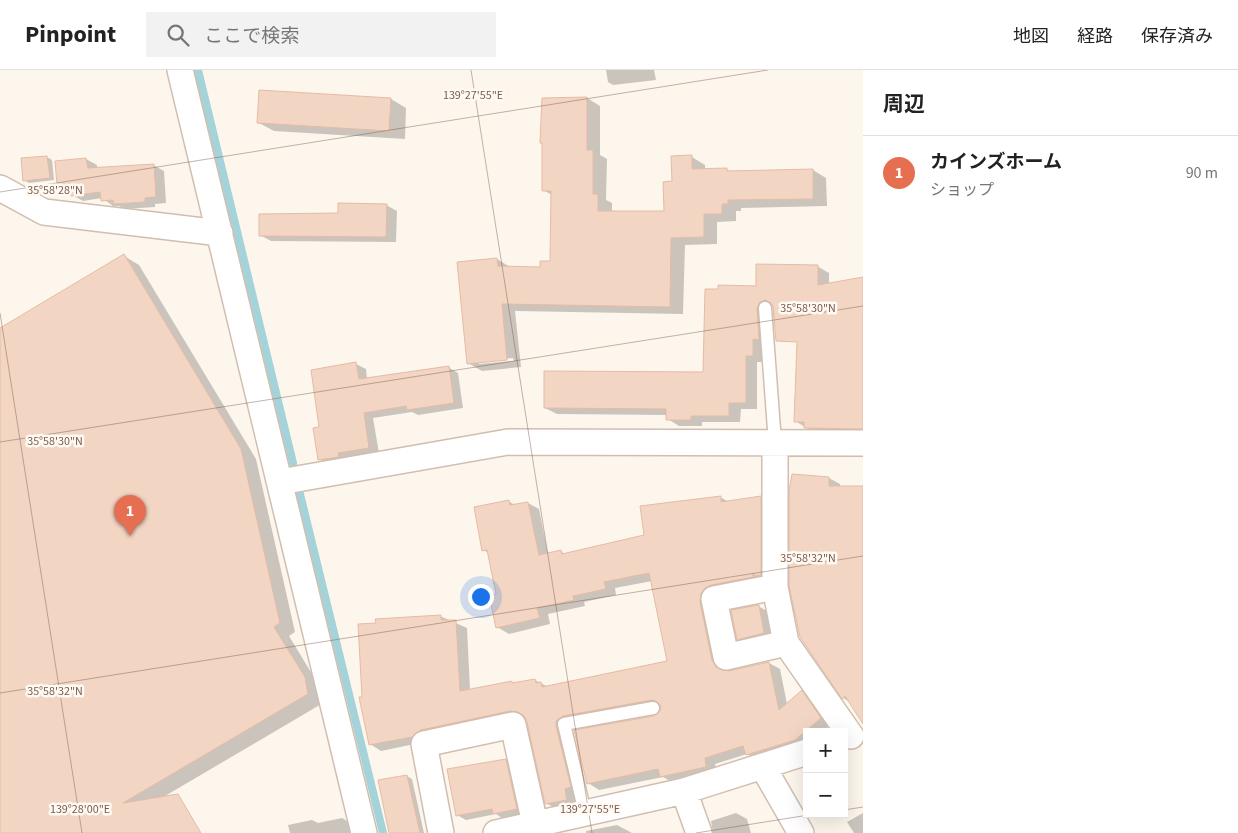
<!DOCTYPE html>
<html lang="ja">
<head>
<meta charset="utf-8">
<style>
	:root { --surface:#fff; --page:#f2f2f2; --text:#222; --muted:#767676; --line:#e0e0e0; --accent:#e76f51 }
	body { margin:0; font-family:"Source Sans 3","Noto Sans JP",sans-serif; background:var(--page); color:var(--text) }
	.controls { position:absolute; right:15px; bottom:15px; display:grid; overflow:hidden; border-radius:0px; box-shadow:0 5px 20px #0002 }
	.controls button { width:45px; height:45px; display:grid; place-items:center; padding:0; border:0; border-bottom:1px solid var(--line); background:var(--surface); color:var(--text); font:25px sans-serif }
	.you { position:absolute; left:480px; top:526px; width:18px; height:18px; margin:-12px; border:4px solid #fff; border-radius:50%; background:#1a73e8; box-shadow:0 0 0 8px #1a73e833 }
	.badge { display:grid; place-items:center; width:32px; height:32px; border-radius:50%; background:var(--accent); color:#fff; font-size:16px; font-weight:700 }
	.pin { position:absolute; translate:-50% -41px; filter:drop-shadow(0 1px 2px #0008) }
	.pin::after { content:''; position:absolute; top:26px; width:18px; height:15px; background:inherit; clip-path:polygon(0 0,100% 0,50% 100%) }
	.list { margin:0; padding:0; list-style:none }
	h2 { display:flex; justify-content:space-between; align-items:center; height:65px; margin:0; padding:0 20px; font-size:21px }
	h2 small { font-size:16px; font-weight:400; color:var(--muted) }
	.list li { display:grid; grid-template-columns:32px 1fr auto; gap:15px; align-items:center; box-sizing:border-box; height:75px; padding:0 20px; border-top:1px solid var(--line) }
	.list b { display:block; font-size:19px; white-space:nowrap }
	.list p { margin:0; font-size:16px; white-space:nowrap; color:var(--muted) }
	.list em { font-size:16px; font-style:normal; color:var(--muted) }
	.icon { flex:none; width:28px; height:28px; fill:none; stroke:currentColor; stroke-width:2; stroke-linecap:round; stroke-linejoin:round }
	.map { position:relative; flex:none; width:863px; height:763px; overflow:hidden }
	header { display:flex; align-items:center; gap:30px; box-sizing:border-box; height:70px; padding:0 25px; background:var(--surface); border-bottom:1px solid var(--line) }
	header strong { font-size:24px }
	nav { display:flex; gap:28px; margin-inline-start:auto; font-size:18px }
	.search { width:350px; height:45px; background:var(--page); display:flex; align-items:center; gap:12px; box-sizing:border-box; padding:0 18px; border-radius:0px; color:var(--muted); font-size:19px }
	main { display:flex }
	aside { flex:1; background:var(--surface) }
	.map>svg:first-child { display:block }
</style>
</head>
<body>
<header>
<strong>Pinpoint</strong>
<div class="search"><svg class="icon" aria-label="search" viewBox="0 0 24 24"><circle cx="10" cy="10" r="6"/><path d="M15 15l6 6"/></svg>ここで検索</div>
<nav><a>地図</a><a>経路</a><a>保存済み</a></nav>
</header>
<main>
<div class="map">
<svg width="863" height="763" viewBox="0 0 863 763">
	<rect width="100%" height="100%" fill="#fdf6ec"/>
	<path fill="#0003" fill-rule="evenodd" d="M 606,0 L 654,0 L 656,10 L 613,15 L 608,12 Z
		M 587,28 L 600,36 L 600,85 L 607,89 L 606,130 L 612,133 L 612,142 L 665,142 L 673,112 L 692,87 L 705,95 L 705,100 L 726,99 L 731,102 L 813,100 L 826,108 L 827,136 L 741,138 L 741,141 L 736,141 L 736,151 L 717,152 L 717,174 L 685,175 L 683,244 L 515,241 L 521,297 L 482,301 L 468,293 L 497,189 L 510,197 L 541,198 L 552,192 L 552,125 L 543,120 L 544,74 L 541,73 ZM 513,288 L 514,291 L 479,294 L 479,292 Z
		M 391,29 L 406,38 L 405,69 L 274,61 L 259,53 Z
		M 47,87 L 52,90 L 54,110 L 29,113 L 24,110 Z
		M 86,89 L 97,95 L 97,98 L 153,95 L 164,101 L 166,133 L 155,134 L 155,137 L 125,139 L 119,136 L 113,136 L 102,128 L 83,131 L 72,125 L 72,120 L 59,114 Z
		M 386,135 L 397,141 L 396,172 L 271,171 L 260,165 L 340,144 Z
		M 124,186 L 139,195 L 256,389 L 295,562 L 289,566 L 320,617 L 323,633 L 109,759 L 0,763 L 0,259 Z
		M 817,196 L 829,203 L 829,215 L 863,209 L 863,247 L 773,235 L 768,246 L 764,292 L 757,292 L 757,339 L 741,339 L 740,352 L 702,352 L 702,356 L 679,356 L 668,349 L 668,345 L 557,344 L 545,338 L 704,304 L 757,218 Z
		M 863,274 L 863,364 L 815,363 L 795,351 Z
		M 356,294 L 366,299 L 367,309 L 448,297 L 458,303 L 463,338 L 418,345 L 412,342 L 373,348 L 379,383 L 329,395 L 319,389 L 320,358 Z
		M 793,405 L 829,408 L 840,414 L 840,417 L 863,417 L 863,646 L 850,632 L 843,628 L 801,567 Z
		M 720,427 L 729,432 L 760,427 L 771,434 L 771,511 L 722,521 L 723,597 L 729,602 L 769,593 L 780,599 L 787,634 L 802,622 L 813,628 L 831,654 L 823,662 L 807,662 L 807,676 L 758,691 L 747,684 L 715,694 L 717,703 L 672,712 L 663,707 L 599,720 L 588,713 L 662,642 L 662,636 L 574,652 L 569,654 L 578,736 L 558,740 L 546,733 L 526,648 L 433,666 L 424,672 L 381,681 L 370,674 L 363,628 L 440,546 L 467,558 L 470,620 L 535,610 L 548,617 L 668,592 L 652,511 L 615,518 L 616,525 L 584,532 L 585,536 L 548,544 L 550,554 L 509,564 L 497,557 L 497,525 L 489,483 L 483,480 L 508,431 L 515,435 L 528,433 L 539,439 L 548,484 L 560,481 L 565,484 L 645,465 Z
		M 758,536 L 769,542 L 774,569 L 749,575 L 738,569 Z
		M 506,691 L 515,696 L 526,744 L 503,749 L 496,744 L 466,750 L 457,745 Z
		M 407,706 L 412,709 L 424,763 L 391,763 Z
		M 736,743 L 747,749 L 751,763 L 713,763 L 711,751 Z
		M 863,743 L 863,763 L 854,763 L 847,752 Z
		M 342,748 L 352,754 L 354,763 L 290,763 L 288,755 L 312,750 L 318,753 Z
		M 617,755 L 632,763 L 586,763 L 586,761 Z"/>
	<g fill="none" stroke-linecap="round" stroke-linejoin="round">
		<path stroke="#a5d3da" stroke-width="8" d="M 198,0 L 293,393
			M 299,420 L 383,763"/>
	</g>
	<path fill="#f3d5c3" stroke="#e6bba3" d="M 259,20 L 391,28 L 389,61 L 257,53 Z
		M 587,27 L 587,80 L 593,80 L 593,124 L 598,124 L 598,141 L 664,141 L 663,112 L 672,111 L 671,86 L 692,85 L 692,99 L 727,98 L 727,101 L 813,99 L 813,129 L 728,130 L 728,134 L 722,134 L 722,144 L 704,144 L 704,167 L 671,168 L 670,237 L 502,234 L 507,290 L 467,294 L 457,192 L 497,188 L 498,196 L 540,197 L 540,191 L 550,191 L 551,121 L 542,121 L 542,73 L 540,73 L 542,28 Z
		M 47,86 L 50,108 L 23,111 L 21,88 Z
		M 86,88 L 88,98 L 154,94 L 156,127 L 145,128 L 145,132 L 114,134 L 113,130 L 101,131 L 100,122 L 71,126 L 70,114 L 57,115 L 55,91 Z
		M 338,133 L 387,134 L 386,167 L 259,166 L 259,144 L 338,143 Z
		M 124,184 L 241,379 L 280,553 L 274,557 L 305,607 L 308,624 L 123,733 L 178,724 L 201,763 L 0,763 L 0,258 Z
		M 756,194 L 818,195 L 818,215 L 863,207 L 863,359 L 804,358 L 804,352 L 794,352 L 797,272 L 776,271 L 773,237 L 771,233 L 765,230 L 760,232 L 757,238 L 759,270 L 753,269 L 753,286 L 746,286 L 746,333 L 729,333 L 729,346 L 691,346 L 691,350 L 666,350 L 666,339 L 544,338 L 544,301 L 703,302 L 705,219 L 718,219 L 718,215 L 756,216 Z
		M 356,292 L 359,309 L 449,296 L 454,333 L 407,340 L 406,336 L 364,343 L 369,378 L 338,383 L 339,387 L 318,390 L 313,358 L 319,357 L 311,300 Z
		M 792,404 L 829,407 L 829,416 L 863,416 L 863,654 L 845,626 L 842,629 L 800,567 L 789,516 L 789,421 Z
		M 721,426 L 721,432 L 761,426 L 761,505 L 755,506 L 753,503 L 753,507 L 711,515 L 705,518 L 701,524 L 700,532 L 712,590 L 716,597 L 729,601 L 769,592 L 779,640 L 802,620 L 821,648 L 795,670 L 746,685 L 743,676 L 705,688 L 706,697 L 660,707 L 658,699 L 587,714 L 574,660 L 654,646 L 660,641 L 661,636 L 656,631 L 652,630 L 563,646 L 556,651 L 556,656 L 571,717 L 565,719 L 567,730 L 545,734 L 527,652 L 524,646 L 518,642 L 510,641 L 421,660 L 412,667 L 369,675 L 359,627 L 362,627 L 358,554 L 376,553 L 375,549 L 441,545 L 441,550 L 456,550 L 460,621 L 512,611 L 512,613 L 535,609 L 536,613 L 541,612 L 542,617 L 667,591 L 649,503 L 604,512 L 606,519 L 573,526 L 574,530 L 537,538 L 540,548 L 496,558 L 489,525 L 496,524 L 487,480 L 482,481 L 474,437 L 509,430 L 510,435 L 528,432 L 539,485 L 561,480 L 562,484 L 644,465 L 640,436 Z
		M 759,535 L 764,563 L 737,570 L 731,540 Z
		M 506,689 L 517,739 L 493,744 L 492,739 L 456,746 L 447,699 Z
		M 407,705 L 420,763 L 389,763 L 378,710 Z"/>
	<g fill="none" stroke-linecap="round" stroke-linejoin="round">
		<defs>
			<path id="lane" d="M 765,238 L 775,373
				M 585,743 L 564,654 L 653,638"/>
			<path id="street" d="M 180,0 L 364,763
				M 0,118 L 44,142 L 220,163
				M 775,373 L 775,517 L 786,573 L 851,666
				M 280,412 L 508,372 L 863,373
				M 775,517 L 714,529 L 726,587 L 786,573
				M 763,697 L 801,763
				M 684,721 L 699,763
				M 441,763 L 424,674 L 513,655 L 535,754
				M 496,763 L 684,721 L 807,682"/>
		</defs>
		<use href="#lane" stroke="#d1beb0" stroke-width="15"/>
		<use href="#street" stroke="#d1beb0" stroke-width="28"/>
		<use href="#lane" stroke="#fff" stroke-width="12"/>
		<use href="#street" stroke="#fff" stroke-width="25"/>
	</g>
	<path fill="none" stroke="#7a5c4d" stroke-width="1" stroke-opacity="0.45" d="M 471,0 L 592,763M 0,122 L 768,0M 0,243 L 82,763M 0,372 L 863,236M 0,623 L 863,486M 844,740 L 863,737M 696,763 L 815,744"/>
	<g font-size="12" text-anchor="middle" fill="#7a5c4d" stroke="#fffaf3" stroke-width="5" stroke-linejoin="round" paint-order="stroke">
		<text x="473" y="29">139°27'55"E</text>
		<text x="55" y="124">35°58'28"N</text>
		<text x="808" y="242">35°58'30"N</text>
		<text x="55" y="375">35°58'30"N</text>
		<text x="808" y="492">35°58'32"N</text>
		<text x="55" y="625">35°58'32"N</text>
		<text x="80" y="743">139°28'00"E</text>
		<text x="590" y="743">139°27'55"E</text>
	</g>
</svg>
<div class="controls">
<button>+</button>
<button>−</button>
</div>
<div class="you"></div>
<div class="pin badge" style="left:130px;top:466px">1</div>
</div>
<aside>
<h2>周辺<small></small></h2>
<ul class="list">
<li><span class="badge">1</span><div><b>カインズホーム</b><p>ショップ</p></div><em>90 m</em></li>
</ul>
</aside>
</main>
</body>
</html>
